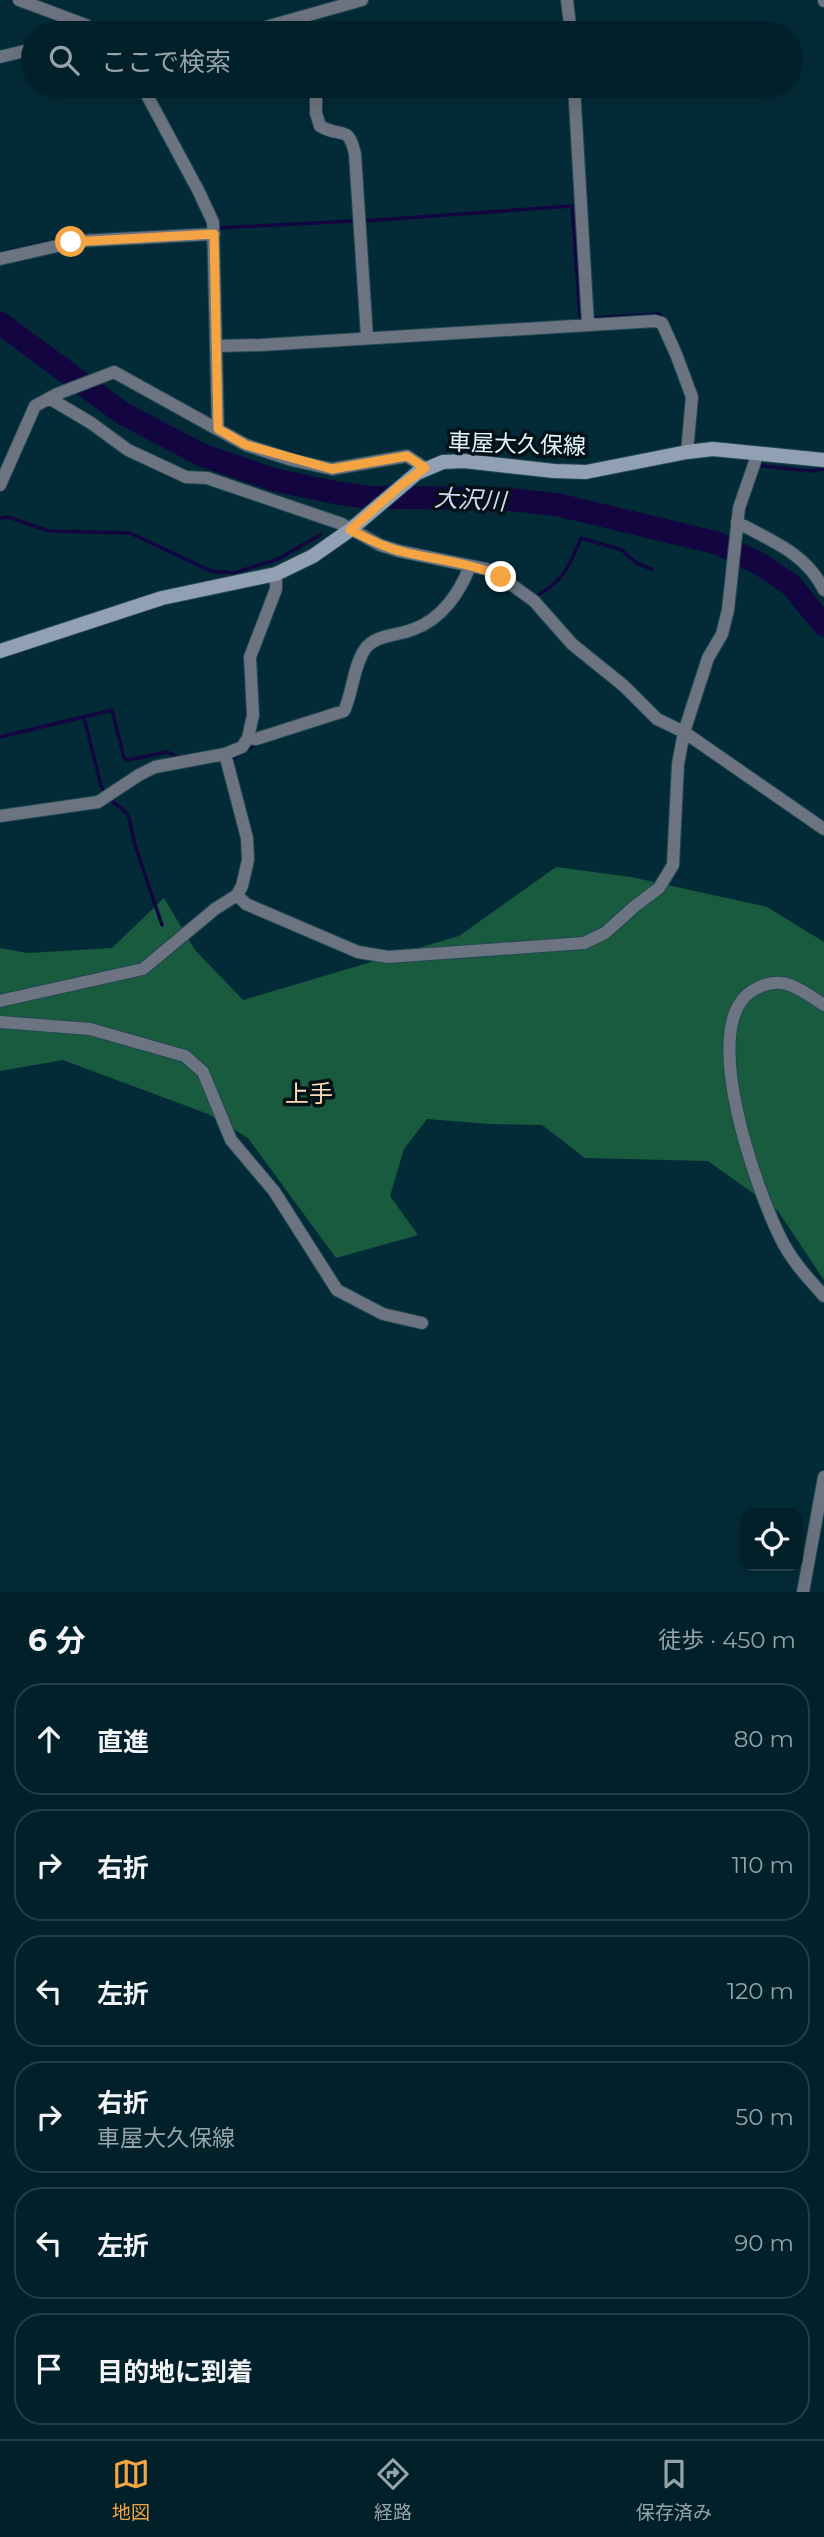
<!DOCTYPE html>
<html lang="ja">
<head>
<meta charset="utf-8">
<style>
	:root { --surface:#022029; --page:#102d35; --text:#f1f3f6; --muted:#96a3a8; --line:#233e46; --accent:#f4a443 }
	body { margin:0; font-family:Montserrat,"Noto Sans JP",sans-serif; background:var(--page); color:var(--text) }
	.controls { position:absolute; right:21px; bottom:21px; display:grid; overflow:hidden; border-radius:14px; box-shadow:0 7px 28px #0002 }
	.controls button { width:63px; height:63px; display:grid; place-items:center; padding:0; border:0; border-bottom:2px solid var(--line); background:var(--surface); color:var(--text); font:35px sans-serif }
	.stop { position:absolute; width:21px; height:21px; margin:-16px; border:5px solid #f4a443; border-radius:50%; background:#fff }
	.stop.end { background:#f4a443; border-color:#fff; box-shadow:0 2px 7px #0008 }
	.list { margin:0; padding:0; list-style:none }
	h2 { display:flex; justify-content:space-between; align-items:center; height:91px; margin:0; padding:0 28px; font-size:30px }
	h2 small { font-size:23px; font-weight:400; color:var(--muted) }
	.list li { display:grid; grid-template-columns:46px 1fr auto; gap:21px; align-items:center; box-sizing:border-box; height:112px; margin:0 14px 14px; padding:0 14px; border:2px solid var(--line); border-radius:28px }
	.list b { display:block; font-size:26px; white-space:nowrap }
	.list p { margin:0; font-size:23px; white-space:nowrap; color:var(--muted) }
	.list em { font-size:23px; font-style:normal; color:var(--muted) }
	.icon { flex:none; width:38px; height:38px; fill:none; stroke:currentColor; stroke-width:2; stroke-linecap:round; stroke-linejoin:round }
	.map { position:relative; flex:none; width:824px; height:1592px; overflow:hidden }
	.search { position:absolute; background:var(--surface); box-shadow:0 7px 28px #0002; left:21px; right:21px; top:21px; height:77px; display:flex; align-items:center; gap:18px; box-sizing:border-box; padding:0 24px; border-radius:38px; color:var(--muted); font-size:26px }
	.sheet { height:847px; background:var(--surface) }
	nav { display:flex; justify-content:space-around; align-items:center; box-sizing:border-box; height:98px; border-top:2px solid var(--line); background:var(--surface); font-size:19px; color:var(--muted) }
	nav a { display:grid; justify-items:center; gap:4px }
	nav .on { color:var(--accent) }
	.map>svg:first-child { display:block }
</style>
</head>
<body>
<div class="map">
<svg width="824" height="1592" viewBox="0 0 824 1592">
	<rect width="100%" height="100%" fill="#032b37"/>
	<path fill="#185b3e" d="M 556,867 L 631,877 L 767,907 L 824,942 L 824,1280 L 778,1211 L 708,1161 L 585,1158 L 542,1125 L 489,1124 L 427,1119 L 404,1149 L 390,1196 L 418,1235 L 336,1258 L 248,1138 L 208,1114 L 63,1060 L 0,1071 L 0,948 L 28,953 L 112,948 L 164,898 L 195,950 L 243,1000 L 459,936 Z"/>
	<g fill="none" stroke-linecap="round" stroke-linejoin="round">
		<path stroke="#130640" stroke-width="3.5" d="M 363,221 L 572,206 L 580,316 L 583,319
			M 216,228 L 355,221
			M 0,253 L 79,235
			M 591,318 L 659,314 L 664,319
			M 761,466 L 810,471 L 824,469
			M 0,518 L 8,517 L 49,531 L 130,533 L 211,571 L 234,573 L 278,559 L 320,535
			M 535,597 C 564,581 569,567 581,538 L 622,550 L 636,563 L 652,569
			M 84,717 L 101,786 L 105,793
			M 0,737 L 112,710 L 124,758 L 127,760 L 167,752 L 179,757
			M 232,759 L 258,743
			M 112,801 L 126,812 L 129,818 L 135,845 L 162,925"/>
		<path stroke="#130640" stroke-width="23" d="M 0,323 L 122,413 L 202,455 L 275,480 L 337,493 L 366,497 L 506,499 L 559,505 L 717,543 L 760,564 L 791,585 L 824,625"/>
		<defs>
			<path id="street" d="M 19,0 L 86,25 L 94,33
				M 567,0 L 571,33
				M 824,0 L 824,1
				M 244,33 L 362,0
				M 0,57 L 33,49
				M 142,86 L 198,190 L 213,222 L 218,429
				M 316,86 L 316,113 L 320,126 C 342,139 348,123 355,154 L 367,337
				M 574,86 L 588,324
				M 0,259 L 79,241 L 214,234
				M 217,346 L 261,345 L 655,321 L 662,323 L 676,354 L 692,397 L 687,452
				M 49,398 L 91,423 L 128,450 L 186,477 L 207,478 L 342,524 L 380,545 L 399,551 L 486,569 L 501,577 L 534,601 L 572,644 L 624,686 L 657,719 L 684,732 L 824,829
				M 0,485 L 35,406 L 57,394 L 114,372 L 246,445 L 292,460 L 332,469 L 407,456 L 425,468
				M 737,522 C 771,541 806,553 824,590
				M 248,738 L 256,739 L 344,711 C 353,692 353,667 365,649 C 376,634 398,636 414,629 C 442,619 460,592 470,566
				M 0,816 L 98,802 L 139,775 L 155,767 L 225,754 L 242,747 L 248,738 L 253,715 L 250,657 L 276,589 L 276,574
				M 237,895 L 246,904 L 358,952 L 388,957 L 584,943 L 605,933 L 635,906 L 659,888 L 673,865 L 678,764 L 684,732 L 708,658 L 722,634 L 728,610 L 739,508 L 758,453
				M 0,1001 L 143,969 L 215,909 L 237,895 L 242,886 L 248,860 L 247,838 L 225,754
				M 824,1005 C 799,989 782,972 752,991 C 697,1026 757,1190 780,1237 C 791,1260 807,1277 824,1296
				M 0,1022 L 90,1029 L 185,1056 L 203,1072 L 231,1140 L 274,1191 L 337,1290 L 383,1314 L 422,1323
				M 803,1592 L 824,1477"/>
			<path id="secondary" d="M 0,651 L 162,598 L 276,574 L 313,556 L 350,530 L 417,473 L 443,462 L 464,461 L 554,471 L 586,472 L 687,452 L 713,449 L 824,460"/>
		</defs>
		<use href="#street" stroke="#224853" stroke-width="14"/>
		<use href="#secondary" stroke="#224853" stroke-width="16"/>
		<use href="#street" stroke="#6b7480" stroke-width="12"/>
		<use href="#secondary" stroke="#91a1b3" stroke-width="14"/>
	</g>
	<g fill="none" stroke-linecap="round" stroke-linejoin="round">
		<path stroke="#f4a443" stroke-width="9" d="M 71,242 L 214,234 L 218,429 L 246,445 L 332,469 L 407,456 L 425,468 L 400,486 L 350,530 C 367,538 383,547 400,551 C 434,560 471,562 501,577"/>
	</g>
	<g text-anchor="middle" stroke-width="7" stroke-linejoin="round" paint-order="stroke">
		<g font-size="23" fill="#e3f7fe" stroke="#041217">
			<text transform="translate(517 444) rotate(2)" y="8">車屋大久保線</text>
		</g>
		<g font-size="24" font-style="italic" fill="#d6d7ee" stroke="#041217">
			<text transform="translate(470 500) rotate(3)" y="8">大沢川</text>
		</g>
		<g font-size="24" fill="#ffddb9" stroke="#041217">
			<text x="309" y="1102">上手</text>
		</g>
	</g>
</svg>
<div class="controls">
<button><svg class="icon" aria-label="locate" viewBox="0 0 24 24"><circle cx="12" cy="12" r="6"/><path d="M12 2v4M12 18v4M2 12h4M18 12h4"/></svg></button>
</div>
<div class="stop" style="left:71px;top:242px"></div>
<div class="stop end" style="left:501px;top:577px"></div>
<div class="search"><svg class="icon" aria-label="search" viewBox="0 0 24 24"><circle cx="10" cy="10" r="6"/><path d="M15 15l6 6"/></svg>ここで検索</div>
</div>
<section class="sheet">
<h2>6 分<small>徒歩 · 450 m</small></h2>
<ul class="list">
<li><svg class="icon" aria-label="ahead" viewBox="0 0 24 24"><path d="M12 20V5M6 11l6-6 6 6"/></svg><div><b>直進</b></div><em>80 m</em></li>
<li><svg class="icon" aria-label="right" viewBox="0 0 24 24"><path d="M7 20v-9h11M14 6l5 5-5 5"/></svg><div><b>右折</b></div><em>110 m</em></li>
<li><svg class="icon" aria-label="left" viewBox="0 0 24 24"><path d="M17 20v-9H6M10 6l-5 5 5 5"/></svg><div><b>左折</b></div><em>120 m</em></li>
<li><svg class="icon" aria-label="right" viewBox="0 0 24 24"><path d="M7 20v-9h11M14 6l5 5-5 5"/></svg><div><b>右折</b><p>車屋大久保線</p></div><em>50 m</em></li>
<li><svg class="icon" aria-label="left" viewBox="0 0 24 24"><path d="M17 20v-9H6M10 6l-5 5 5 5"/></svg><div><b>左折</b></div><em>90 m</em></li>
<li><svg class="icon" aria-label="arrive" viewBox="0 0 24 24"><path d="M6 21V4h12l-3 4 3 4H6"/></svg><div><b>目的地に到着</b></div></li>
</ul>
</section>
<nav>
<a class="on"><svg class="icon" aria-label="map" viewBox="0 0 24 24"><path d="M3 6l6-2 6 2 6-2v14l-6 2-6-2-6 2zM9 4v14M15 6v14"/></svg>地図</a>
<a><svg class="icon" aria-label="directions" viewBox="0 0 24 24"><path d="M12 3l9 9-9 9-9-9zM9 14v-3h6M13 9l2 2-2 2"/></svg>経路</a>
<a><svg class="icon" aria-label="saved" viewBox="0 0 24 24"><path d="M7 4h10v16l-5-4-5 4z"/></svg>保存済み</a>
</nav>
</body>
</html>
